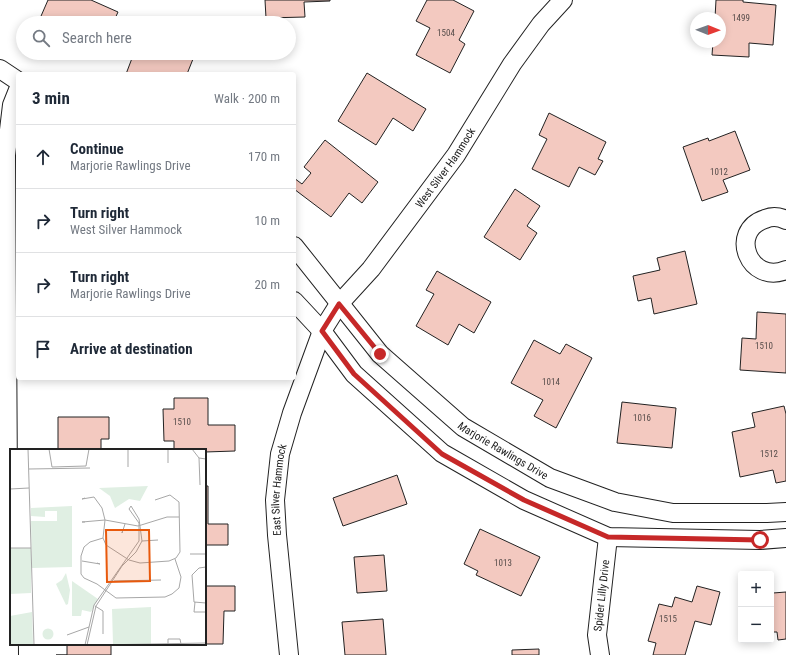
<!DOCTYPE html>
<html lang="en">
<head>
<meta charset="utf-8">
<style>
	:root { --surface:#fff; --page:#f2f2f3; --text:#1f2937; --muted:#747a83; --line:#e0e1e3 }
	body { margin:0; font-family:"Roboto Condensed",sans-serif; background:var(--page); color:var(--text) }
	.controls { position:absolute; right:12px; bottom:12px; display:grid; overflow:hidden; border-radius:4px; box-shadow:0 2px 10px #0003 }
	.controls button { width:36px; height:36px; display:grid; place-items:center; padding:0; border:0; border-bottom:1px solid var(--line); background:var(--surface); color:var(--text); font:20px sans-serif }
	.compass { position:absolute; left:690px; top:12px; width:36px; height:36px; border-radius:50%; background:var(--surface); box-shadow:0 2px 10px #0003; rotate:91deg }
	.stop { position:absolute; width:12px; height:12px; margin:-9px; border:3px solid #c62828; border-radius:50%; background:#fff }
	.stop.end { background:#c62828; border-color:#fff; box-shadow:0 1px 4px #0008 }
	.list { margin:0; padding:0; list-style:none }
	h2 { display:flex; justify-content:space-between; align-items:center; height:52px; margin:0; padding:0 16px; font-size:17px }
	h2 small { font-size:13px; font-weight:400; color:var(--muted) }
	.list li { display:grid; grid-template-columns:26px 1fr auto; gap:12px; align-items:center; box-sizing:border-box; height:64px; padding:0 16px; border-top:1px solid var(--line) }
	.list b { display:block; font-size:15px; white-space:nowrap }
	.list p { margin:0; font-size:13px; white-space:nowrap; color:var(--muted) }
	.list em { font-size:13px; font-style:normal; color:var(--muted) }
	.icon { flex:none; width:22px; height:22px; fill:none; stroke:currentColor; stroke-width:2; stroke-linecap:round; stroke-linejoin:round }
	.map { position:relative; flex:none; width:786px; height:655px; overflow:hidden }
	.search { position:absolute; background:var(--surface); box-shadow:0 2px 10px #0003; left:16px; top:16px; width:280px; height:44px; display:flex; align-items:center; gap:10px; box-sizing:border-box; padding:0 14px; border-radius:22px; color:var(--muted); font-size:15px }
	.panel { position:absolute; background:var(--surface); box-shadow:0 2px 10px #0003; left:16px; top:72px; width:280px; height:308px; border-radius:4px }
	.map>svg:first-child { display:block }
</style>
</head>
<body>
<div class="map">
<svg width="786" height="655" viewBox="0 0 786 655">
	<rect width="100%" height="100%" fill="#fff"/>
	<path fill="#f3c9c0" stroke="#222" d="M 48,0 L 91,0 L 118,12 L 113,23 L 38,23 Z
		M 265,0 L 330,0 L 330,1 L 304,2 L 305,17 L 266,18 Z
		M 427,0 L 453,0 L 474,11 L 459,40 L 465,44 L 450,73 L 416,55 L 430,28 L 416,21 Z
		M 716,0 L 743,0 L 743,2 L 776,5 L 773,45 L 749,43 L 749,57 L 712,55 L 713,42 L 720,42 L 720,18 L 715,18 Z
		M 134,53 L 152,53 L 157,55 L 158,53 L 179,53 L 193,59 L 187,74 L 126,74 Z
		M 367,73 L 426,109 L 413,131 L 393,118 L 376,145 L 338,121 Z
		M 549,113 L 606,142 L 598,159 L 603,161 L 595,175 L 579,167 L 569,187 L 532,169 L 547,139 L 539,135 Z
		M 735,131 L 750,170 L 723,180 L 728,192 L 702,201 L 683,147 L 708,138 L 709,141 Z
		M 325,140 L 378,182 L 362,203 L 349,193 L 331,217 L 294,189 L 294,178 L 302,184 L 311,173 L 304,167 Z
		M 515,189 L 540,206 L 527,226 L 537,233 L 520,260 L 484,237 Z
		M 685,251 L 697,304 L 654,314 L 651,298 L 638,301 L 633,276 L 660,270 L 657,258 Z
		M 437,271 L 491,302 L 474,333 L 459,324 L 448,345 L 416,326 L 434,294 L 426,290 Z
		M 757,312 L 786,314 L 786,373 L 740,370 L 742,338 L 756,339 Z
		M 534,340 L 560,354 L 566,344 L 592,358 L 556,428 L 534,416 L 543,400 L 511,383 Z
		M 174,398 L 208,398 L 208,425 L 235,425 L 235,451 L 205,452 L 205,450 L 174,450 L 174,441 L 164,441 L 163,409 L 174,409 Z
		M 622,402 L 676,408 L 672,448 L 617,443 Z
		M 784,406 L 786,414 L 786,481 L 776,483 L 773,470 L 740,477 L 732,432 L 755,427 L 752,413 Z
		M 58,417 L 109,417 L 109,439 L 101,439 L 101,450 L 58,450 Z
		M 397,475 L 407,504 L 343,526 L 333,498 Z
		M 205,486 L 208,486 L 208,524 L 228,524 L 228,545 L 205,545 Z
		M 480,529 L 540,557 L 521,596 L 476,575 L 478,571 L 464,564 Z
		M 384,555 L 387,591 L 357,593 L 354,557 Z
		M 205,586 L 235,586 L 235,611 L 224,611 L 223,644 L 205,644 Z
		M 697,586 L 720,592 L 711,625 L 695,621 L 685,655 L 653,655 L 656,643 L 648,641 L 659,604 L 672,607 L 675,597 L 692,602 Z
		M 786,592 L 786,639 L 778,640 L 777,632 L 771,632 L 771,601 L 773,601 L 773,593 Z
		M 383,619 L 386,655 L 345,655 L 342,622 Z
		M 67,644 L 111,644 L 111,655 L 56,655 L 67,655 Z
		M 539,649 L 539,655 L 512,655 L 512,650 Z"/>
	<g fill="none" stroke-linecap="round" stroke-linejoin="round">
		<defs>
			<g id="minor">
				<path d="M 0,69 L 18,81"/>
				<path d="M 786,220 C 780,217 772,216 765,219 C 728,231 749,285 786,270"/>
				<path id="s1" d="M 294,246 L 380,354 L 463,427 L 550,478 L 615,502 L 673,513 L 767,513 L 786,512"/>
				<path d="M 294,301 L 322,331 L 354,374 L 442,453 L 524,500 L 608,537 L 760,540 L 786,538"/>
				<path d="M 9,655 L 6,155 L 12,105 L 18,90"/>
				<path id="s2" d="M 289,655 L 277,535 L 275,500 L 280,454 L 292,413 L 322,331 L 339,304 L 371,269 L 456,155 L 512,64 L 541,24 L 563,0"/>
				<path id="s3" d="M 600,655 L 597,635 L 608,537"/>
			</g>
		</defs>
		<use href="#minor" stroke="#222" stroke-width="20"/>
		<use href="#minor" stroke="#fff" stroke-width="18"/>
	</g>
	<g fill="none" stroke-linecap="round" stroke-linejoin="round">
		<path stroke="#c62828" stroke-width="5" d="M 380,354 L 339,304 L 322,331 L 354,374 L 442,454 L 524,500 L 608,537 L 760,540"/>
	</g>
	<g text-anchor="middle" stroke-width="3" stroke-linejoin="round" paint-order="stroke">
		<g font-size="9" fill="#564c4a">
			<text x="741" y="21">1499</text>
			<text x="446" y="36">1504</text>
			<text x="719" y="175">1012</text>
			<text x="764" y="349">1510</text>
			<text x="551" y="385">1014</text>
			<text x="642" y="421">1016</text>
			<text x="182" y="425">1510</text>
			<text x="769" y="457">1512</text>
			<text x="503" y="566">1013</text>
			<text x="668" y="622">1515</text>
		</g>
		<g font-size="11" fill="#222" stroke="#fff">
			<text dy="4" stroke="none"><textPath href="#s2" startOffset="537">West Silver Hammock</textPath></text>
			<text dy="4" stroke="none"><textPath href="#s1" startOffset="295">Marjorie Rawlings Drive</textPath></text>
			<text dy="4" stroke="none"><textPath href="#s2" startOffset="166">East Silver Hammock</textPath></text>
			<text dy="4" stroke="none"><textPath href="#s3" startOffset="60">Spider Lilly Drive</textPath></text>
		</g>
	</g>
	<g transform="translate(10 449)">
		<rect width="196" height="196" fill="#fff"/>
		<path d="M 138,37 L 130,52 L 119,50 L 105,59 L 100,47 L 89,39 ZM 62,57 L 62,118 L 22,119 L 21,72 L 47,72 L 47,62 L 35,62 L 35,68 L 21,67 L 21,59 ZM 0,99 L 21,99 L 21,144 L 0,145 ZM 56,124 L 60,141 L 58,155 L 56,156 L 46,135 L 52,131 ZM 62,132 L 88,150 L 81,163 L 72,161 L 71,167 L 62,167 ZM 141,158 L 141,195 L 103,195 L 102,160 ZM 22,163 L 23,195 L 0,196 L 0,167 ZM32.5 185a5.5 5.5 0 1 1 11 0a5.5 5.5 0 1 1-11 0Z" fill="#e0efe3"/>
		<path fill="none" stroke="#a7a7a7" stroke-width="1" d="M 18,0 L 24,196M 39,0 L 42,18 L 76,17 L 79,0M 182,0 L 189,9 L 196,10M 189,9 L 190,36M 158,14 L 158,0M 118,18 L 118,0M 19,20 L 80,19M 0,40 L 19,39M 75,49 L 72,50 L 84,48 L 92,59 L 95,71 L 93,89 L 96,96 L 119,111 L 130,114 L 159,112 L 166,109 L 170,103 L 169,53 L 160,46 L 145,51M 75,73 L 72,73 L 95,71 L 128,77 L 157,68 L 169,68M 113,80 L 112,84 L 115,75M 93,89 L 80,93 L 74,98 L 71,107 L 71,125 L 74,129 L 87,135 L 106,149 L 155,148 L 162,145 L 169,139 L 171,128 L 165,110M 132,92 L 148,91M 0,99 L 21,99M 180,105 L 196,105M 72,112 L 90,115 L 87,114M 196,118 L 189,119 L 182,126 L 184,153 L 196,154M 104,132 L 151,131M 185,153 L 184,163 L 196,163M 85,157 L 93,162 L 93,185M 57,186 L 79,178M 158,195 L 158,190 L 170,190 L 171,195M 75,196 L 84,156 L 129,92 L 129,74 L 119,60 L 121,57 L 129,70 L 132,92 L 126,103 L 112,117 L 86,157 L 77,196M 86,196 L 196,194"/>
		<path fill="#e8590c" fill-opacity="0.15" stroke="#e8590c" stroke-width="2" d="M 96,81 L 139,81 L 140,132 L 97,133 Z"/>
		<rect width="196" height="196" fill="none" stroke="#222" stroke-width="2"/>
	</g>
</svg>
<div class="controls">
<button>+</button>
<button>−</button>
</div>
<svg class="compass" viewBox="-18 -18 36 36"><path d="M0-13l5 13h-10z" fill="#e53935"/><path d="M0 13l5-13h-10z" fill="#747a83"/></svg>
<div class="stop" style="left:760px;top:540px"></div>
<div class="stop end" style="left:380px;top:354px"></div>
<div class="search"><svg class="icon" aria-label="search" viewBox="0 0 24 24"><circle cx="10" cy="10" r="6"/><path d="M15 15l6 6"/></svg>Search here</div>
<section class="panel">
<h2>3 min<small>Walk · 200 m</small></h2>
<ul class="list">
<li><svg class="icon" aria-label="ahead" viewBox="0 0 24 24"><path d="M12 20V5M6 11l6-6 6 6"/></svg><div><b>Continue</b><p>Marjorie Rawlings Drive</p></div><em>170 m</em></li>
<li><svg class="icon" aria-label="right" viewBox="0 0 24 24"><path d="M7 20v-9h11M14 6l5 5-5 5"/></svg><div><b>Turn right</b><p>West Silver Hammock</p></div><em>10 m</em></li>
<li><svg class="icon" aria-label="right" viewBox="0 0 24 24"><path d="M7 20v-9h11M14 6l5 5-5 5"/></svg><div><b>Turn right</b><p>Marjorie Rawlings Drive</p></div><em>20 m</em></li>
<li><svg class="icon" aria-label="arrive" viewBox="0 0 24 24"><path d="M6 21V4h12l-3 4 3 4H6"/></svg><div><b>Arrive at destination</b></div></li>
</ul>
</section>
</div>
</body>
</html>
